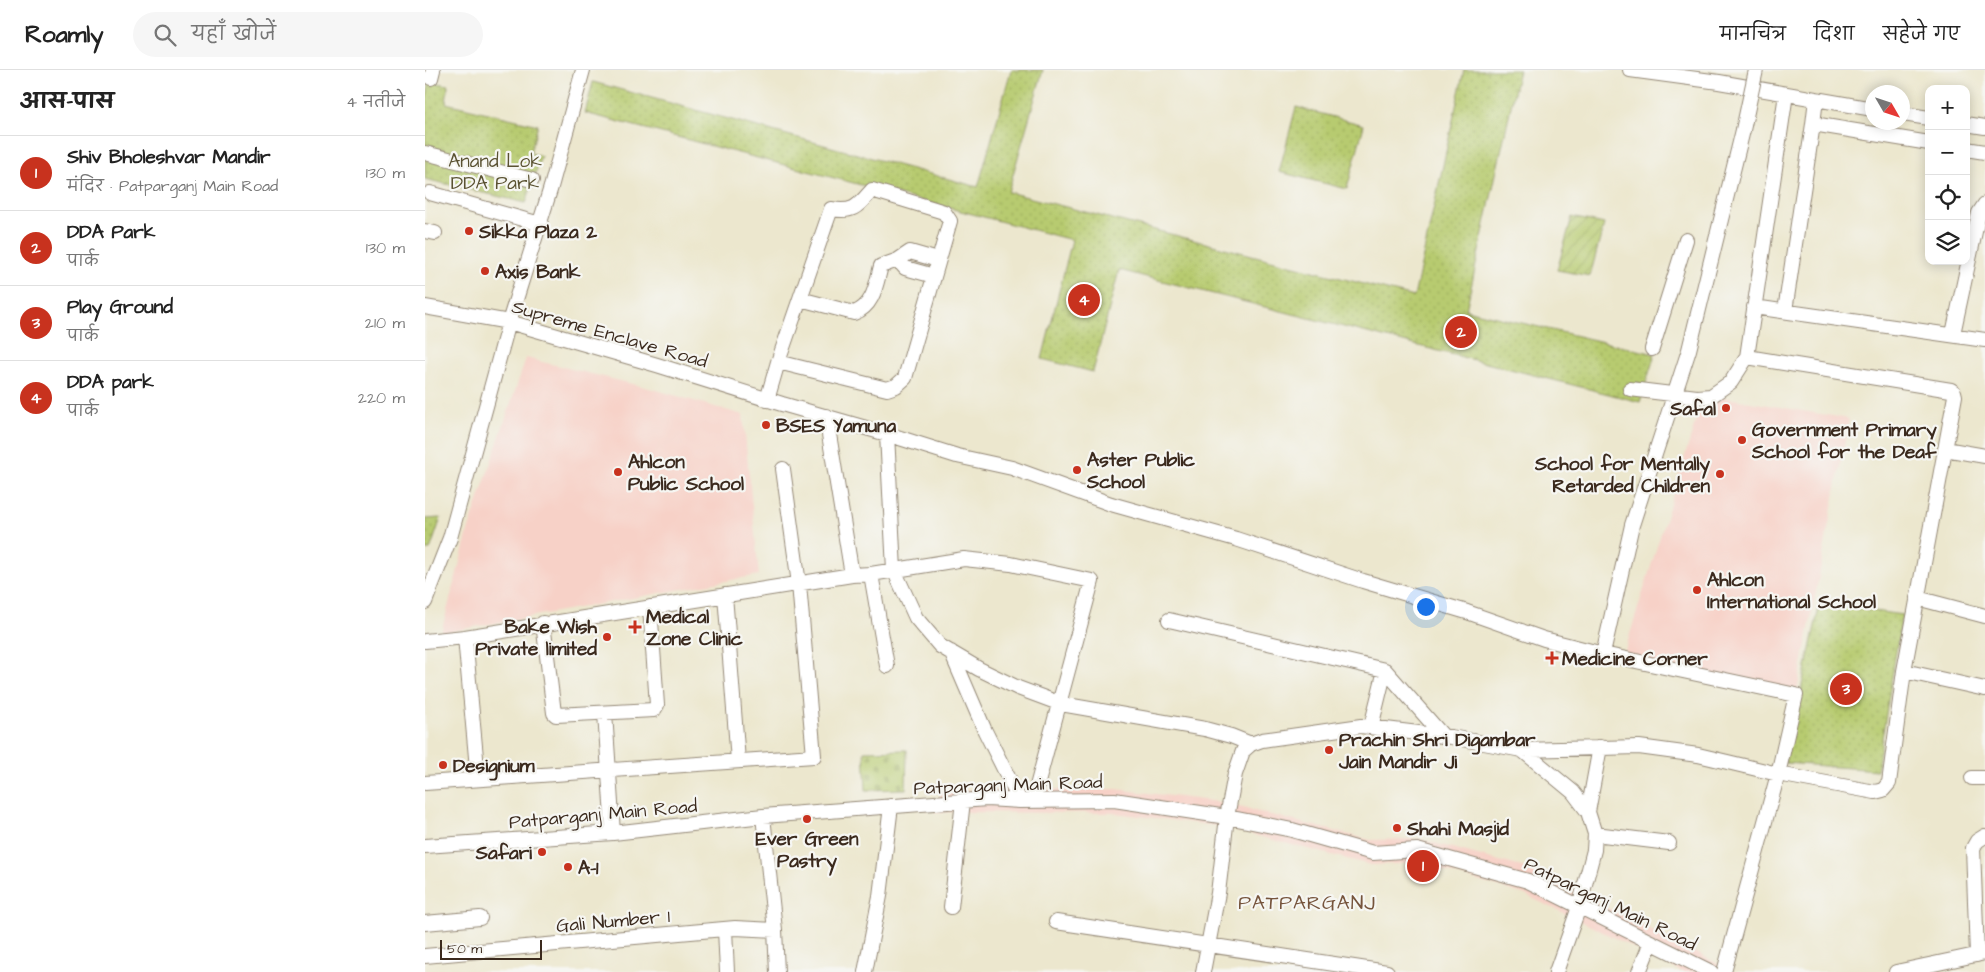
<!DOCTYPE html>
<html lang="hi">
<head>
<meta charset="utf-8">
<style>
	:root { --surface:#fff; --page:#f6f6f6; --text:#222; --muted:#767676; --line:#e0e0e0; --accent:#c8321e }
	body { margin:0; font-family:"Architects Daughter","Playpen Sans Deva",sans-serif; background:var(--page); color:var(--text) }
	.controls { position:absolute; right:15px; top:15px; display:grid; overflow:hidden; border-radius:10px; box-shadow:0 2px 12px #0003 }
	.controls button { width:45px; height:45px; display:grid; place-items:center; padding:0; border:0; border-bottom:1px solid var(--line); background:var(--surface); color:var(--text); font:25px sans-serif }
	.compass { position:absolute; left:1440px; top:15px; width:45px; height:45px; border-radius:50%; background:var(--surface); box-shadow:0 2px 12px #0003; rotate:129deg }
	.scale { position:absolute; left:15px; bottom:12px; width:102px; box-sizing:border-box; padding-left:5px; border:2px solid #3b2a1e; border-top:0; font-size:14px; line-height:18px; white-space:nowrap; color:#3b2a1e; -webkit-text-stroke:4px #f6f6f2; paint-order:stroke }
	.you { position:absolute; left:1000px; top:536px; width:18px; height:18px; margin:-12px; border:4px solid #fff; border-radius:50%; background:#1a73e8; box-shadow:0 0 0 8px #1a73e833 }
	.badge { display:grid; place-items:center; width:32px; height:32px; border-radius:50%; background:var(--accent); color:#fff; font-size:16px; font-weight:700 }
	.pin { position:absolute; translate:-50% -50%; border:2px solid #fff; box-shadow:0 1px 5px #0006 }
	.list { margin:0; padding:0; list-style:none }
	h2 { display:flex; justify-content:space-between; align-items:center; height:65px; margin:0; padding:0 20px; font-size:21px }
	h2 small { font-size:16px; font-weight:400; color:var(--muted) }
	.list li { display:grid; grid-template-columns:32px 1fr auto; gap:15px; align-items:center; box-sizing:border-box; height:75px; padding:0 20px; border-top:1px solid var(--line) }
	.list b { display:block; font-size:19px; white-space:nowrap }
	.list p { margin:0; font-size:16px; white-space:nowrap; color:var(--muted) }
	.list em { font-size:16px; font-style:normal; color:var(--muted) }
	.icon { flex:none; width:28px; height:28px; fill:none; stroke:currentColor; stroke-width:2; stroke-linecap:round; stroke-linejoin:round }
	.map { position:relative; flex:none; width:1560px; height:902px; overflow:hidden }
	header { display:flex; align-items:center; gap:30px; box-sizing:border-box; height:70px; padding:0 25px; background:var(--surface); border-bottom:1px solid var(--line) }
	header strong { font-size:24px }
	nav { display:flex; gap:28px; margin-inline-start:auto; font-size:18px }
	.search { width:350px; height:45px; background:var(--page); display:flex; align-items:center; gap:12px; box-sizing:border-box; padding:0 18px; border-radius:28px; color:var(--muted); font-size:19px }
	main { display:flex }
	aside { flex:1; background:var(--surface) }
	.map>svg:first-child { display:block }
</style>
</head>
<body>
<header>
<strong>Roamly</strong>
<div class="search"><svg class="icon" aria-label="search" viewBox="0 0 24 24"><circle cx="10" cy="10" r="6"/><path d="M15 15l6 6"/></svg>यहाँ खोजें</div>
<nav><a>मानचित्र</a><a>दिशा</a><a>सहेजे गए</a></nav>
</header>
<main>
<aside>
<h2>आस-पास<small>4 नतीजे</small></h2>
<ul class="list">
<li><span class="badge">1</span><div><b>Shiv Bholeshvar Mandir</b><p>मंदिर · Patparganj Main Road</p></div><em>130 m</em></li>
<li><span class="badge">2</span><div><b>DDA Park</b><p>पार्क</p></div><em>130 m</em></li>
<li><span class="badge">3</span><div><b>Play Ground</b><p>पार्क</p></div><em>210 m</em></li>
<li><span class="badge">4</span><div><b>DDA park</b><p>पार्क</p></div><em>220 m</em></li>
</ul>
</aside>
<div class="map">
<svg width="1560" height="902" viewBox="0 0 1560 902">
	<defs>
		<pattern id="grass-dots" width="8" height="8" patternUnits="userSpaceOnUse" patternTransform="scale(1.25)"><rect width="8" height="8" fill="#b7cb6f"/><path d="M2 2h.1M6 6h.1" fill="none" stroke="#9eae60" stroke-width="1.8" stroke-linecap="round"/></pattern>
		<pattern id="cemetery-stones" width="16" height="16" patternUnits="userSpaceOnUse" patternTransform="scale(1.25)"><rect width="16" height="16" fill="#b7cb6f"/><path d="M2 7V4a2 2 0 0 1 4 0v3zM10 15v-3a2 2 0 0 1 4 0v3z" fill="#9eae60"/></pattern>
		<pattern id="garden-furrows" width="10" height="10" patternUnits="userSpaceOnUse" patternTransform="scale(1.25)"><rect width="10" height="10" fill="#b7cb6f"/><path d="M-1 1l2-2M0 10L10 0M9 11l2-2" fill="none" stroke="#9eae60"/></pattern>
	</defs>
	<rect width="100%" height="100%" fill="#f6f6f2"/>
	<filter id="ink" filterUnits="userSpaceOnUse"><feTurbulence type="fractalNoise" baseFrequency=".02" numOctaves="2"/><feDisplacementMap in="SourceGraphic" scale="10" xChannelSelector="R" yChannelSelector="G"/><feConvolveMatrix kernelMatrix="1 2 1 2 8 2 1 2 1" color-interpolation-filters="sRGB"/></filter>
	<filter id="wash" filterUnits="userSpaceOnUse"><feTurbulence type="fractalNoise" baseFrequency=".0096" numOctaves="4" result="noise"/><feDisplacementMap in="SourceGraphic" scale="20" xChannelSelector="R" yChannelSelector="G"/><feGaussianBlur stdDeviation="1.12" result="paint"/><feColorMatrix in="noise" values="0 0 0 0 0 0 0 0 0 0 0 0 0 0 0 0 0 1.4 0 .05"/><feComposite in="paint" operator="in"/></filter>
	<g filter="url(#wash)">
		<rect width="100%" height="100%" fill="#ece7ce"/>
		<path fill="#f7d1c7" d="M 101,288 L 224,318 L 318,345 L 334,505 L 16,563 L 44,458 Z
			M 1279,324 L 1424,349 L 1372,621 L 1197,590 Z
			M 691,719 L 794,732 L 945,770 L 994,769 L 1108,800 L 1309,902 L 1257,902 L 1156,851 L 1098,824 L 992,793 L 946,795 L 793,756 L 690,743 L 509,742 L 517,720 Z"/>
		<path fill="url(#grass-dots)" stroke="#797a46" d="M 586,0 L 618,0 L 583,122 L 989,227 L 1039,0 L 1094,0 L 1041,240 L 1230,284 L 1215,332 L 694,200 L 668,302 L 617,289 L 647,170 L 160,43 L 168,12 L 553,117 Z
			M 5,12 L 23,15 L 21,33 L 113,55 L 105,83 L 116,86 L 101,133 L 0,109 L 0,34 Z
			M 871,37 L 939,55 L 922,119 L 854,102 Z
			M 16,448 L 5,480 L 0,480 L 0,449 Z
			M 1395,533 L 1477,545 L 1452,700 L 1360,693 Z"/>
		<path fill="url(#cemetery-stones)" stroke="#797a46" d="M 482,680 L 481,719 L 441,720 L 439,681 Z"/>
		<path fill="url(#garden-furrows)" stroke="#797a46" d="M 1147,147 L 1179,154 L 1165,206 L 1132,200 Z"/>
	</g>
	<g filter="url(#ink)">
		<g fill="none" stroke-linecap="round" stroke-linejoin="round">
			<defs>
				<path id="minor" d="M 1205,0 L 1294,12 L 1448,39
					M 6,8 L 8,0
					M 1478,44 L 1504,48
					M 1388,54 L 1391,29
					M 1541,54 L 1560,57
					M 1541,79 L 1560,82
					M 0,83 L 107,110
					M 5,123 L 115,154
					M 0,161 L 10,163
					M 509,206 L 480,198 L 473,190 L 485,182 L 513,190
					M 375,229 L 429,243 C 449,236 451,214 456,196 L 473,190
					M 0,237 L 84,252 L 232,295 L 357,334 L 462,364 L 532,386 L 587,398 L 686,434 L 811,469 L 938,511 L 1042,542 L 1119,569 L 1178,584 L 1371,625 L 1353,704 L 1273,685 L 1214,677 L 1097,680 L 1026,667 L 936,656 L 837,670 L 826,674 L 818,681 L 810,704 L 802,747 L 793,823 L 778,902
					M 1329,237 L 1560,270
					M 1360,241 L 1388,54 L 1504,73
					M 1528,264 L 1554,143 L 1560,134
					M 1227,279 L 1261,170
					M 1205,319 L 1272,327 L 1286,326 L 1306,312 L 1322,287 L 1361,24
					M 342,330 L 353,292 L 406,139 C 429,143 433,136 447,120 L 519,142 L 525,151 L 480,308 L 471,316 L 462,319 L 353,292
					M 401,346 L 427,505
					M 462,364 L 469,500 L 491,548 L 515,576 L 554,599 L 593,618 L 636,634 L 780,659 L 806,666 L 826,674
					M 1520,379 L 1560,386
					M 446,504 L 462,596
					M 300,525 L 313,691
					M 1492,528 L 1560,546
					M 0,532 L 25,468 L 84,252 L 126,117 L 158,0
					M 744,550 L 960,600 L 1018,666
					M 118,553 L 129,643 L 131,645 L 229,640 L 232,635 L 225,537
					M 40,567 L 53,709
					M 0,571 L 40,567 L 427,505 L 446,504 L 539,489 L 586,494 L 667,511 L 608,731
					M 526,582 L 560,661 L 595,731
					M 1178,584 L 1207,455 L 1264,280 L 1318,60
					M 1479,601 L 1560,619
					M 180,643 L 188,763
					M 946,657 L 960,600
					M 1097,680 L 1148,722 L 1163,742 L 1170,764 L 1169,780 L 1154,837 L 1131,902
					M 1547,708 L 1560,708
					M 0,713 L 389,686 L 374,514 L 358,399
					M 1163,742 L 1175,677
					M 338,746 L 350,860 L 352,902
					M 1170,764 L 1244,773
					M 0,776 L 188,763 L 338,746 L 562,729 L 595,731 L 689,730 L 802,747 L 867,760 L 948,783 L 992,780 L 1103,811 L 1286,902
					M 526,837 L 538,731
					M 631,852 L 962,902
					M 0,853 L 55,848
					M 300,859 L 302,902
					M 1552,885 L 1548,778 L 1552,771 L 1560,766
					M 0,886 L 310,858 L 350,860
					M 440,902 L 455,826 L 466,736
					M 1214,902 L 1226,872
					M 1299,902 L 1353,704 L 1450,722 L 1458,720 L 1464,713 L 1479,601 L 1530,326 L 1529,322 L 1526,320 L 1322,287
					M 1471,902 L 1560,883"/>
			</defs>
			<use href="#minor" stroke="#948876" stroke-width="16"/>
			<use href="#minor" stroke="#fff" stroke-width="14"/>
			<defs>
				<path id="minor-bridge" d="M 1318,60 L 1331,0"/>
			</defs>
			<use href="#minor-bridge" stroke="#948876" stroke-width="16" stroke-linecap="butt"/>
			<use href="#minor-bridge" stroke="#fff" stroke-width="14"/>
		</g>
	</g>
	<g fill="#c8321e" stroke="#f6f6f2" stroke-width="2">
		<circle cx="44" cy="161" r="5"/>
		<circle cx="60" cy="201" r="5"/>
		<circle cx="1301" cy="338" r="5"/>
		<circle cx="341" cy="355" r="5"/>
		<circle cx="1317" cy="370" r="5"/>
		<circle cx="652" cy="400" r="5"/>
		<circle cx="193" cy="402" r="5"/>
		<circle cx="1295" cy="404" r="5"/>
		<circle cx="1272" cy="520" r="5"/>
		<path d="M207.5 549.5h5v5h5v5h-5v5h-5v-5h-5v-5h5z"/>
		<circle cx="182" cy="567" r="5"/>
		<path d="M1124.5 580.5h5v5h5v5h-5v5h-5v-5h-5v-5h5z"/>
		<circle cx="904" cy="680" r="5"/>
		<circle cx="18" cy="695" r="5"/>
		<circle cx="382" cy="749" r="5"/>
		<circle cx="972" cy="758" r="5"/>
		<circle cx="117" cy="782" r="5"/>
		<circle cx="143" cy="797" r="5"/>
	</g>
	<g text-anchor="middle" stroke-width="4.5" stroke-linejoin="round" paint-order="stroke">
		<g font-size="19" fill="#5a5232" stroke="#f6f6f2">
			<text x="70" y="97">Anand Lok<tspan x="70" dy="22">DDA Park</tspan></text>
		</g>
		<g font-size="19" font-weight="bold" fill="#3b2a1e" stroke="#f6f6f2" text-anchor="start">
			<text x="54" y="168">Sikka Plaza 2</text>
			<text x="70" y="208">Axis Bank</text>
			<text x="1291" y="345" text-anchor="end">Safal</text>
			<text x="351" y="362">BSES Yamuna</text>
			<text x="1327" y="366">Government Primary<tspan x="1327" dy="22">School for the Deaf</tspan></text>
			<text x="662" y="396">Aster Public<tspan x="662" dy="22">School</tspan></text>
			<text x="203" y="398">Ahlcon<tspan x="203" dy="22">Public School</tspan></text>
			<text x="1285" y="400" text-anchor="end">School for Mentally<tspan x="1285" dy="22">Retarded Children</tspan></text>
			<text x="1282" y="516">Ahlcon<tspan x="1282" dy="22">International School</tspan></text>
			<text x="221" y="553">Medical<tspan x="221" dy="22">Zone Clinic</tspan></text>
			<text x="172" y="563" text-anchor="end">Bake Wish<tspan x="172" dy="22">Private limited</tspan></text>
			<text x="1137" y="595">Medicine Corner</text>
			<text x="914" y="676">Prachin Shri Digambar<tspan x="914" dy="22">Jain Mandir Ji</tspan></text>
			<text x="28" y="702">Designium</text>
			<text x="982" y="765">Shahi Masjid</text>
			<text x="382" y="775" text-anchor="middle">Ever Green<tspan x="382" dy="22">Pastry</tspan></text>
			<text x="107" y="789" text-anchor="end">Safari</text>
			<text x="153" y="804">A-1</text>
		</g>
		<g font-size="19" fill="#3b2a1e" stroke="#f6f6f2">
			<text transform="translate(185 263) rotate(16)" y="7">Supreme Enclave Road</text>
			<text transform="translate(583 714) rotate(-2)" y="7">Patparganj Main Road</text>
			<text transform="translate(178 743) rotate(-5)" y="7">Patparganj Main Road</text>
			<text transform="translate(1186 833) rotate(26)" y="7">Patparganj Main Road</text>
			<text transform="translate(188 850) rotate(-5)" y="7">Gali Number 1</text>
		</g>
		<g font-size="20" letter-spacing="1" fill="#76543c" stroke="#f6f6f2">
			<text x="882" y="839">PATPARGANJ</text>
		</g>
	</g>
</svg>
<div class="controls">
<button>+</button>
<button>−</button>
<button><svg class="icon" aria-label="locate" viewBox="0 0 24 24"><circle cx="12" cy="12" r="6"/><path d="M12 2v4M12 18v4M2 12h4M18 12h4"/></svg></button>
<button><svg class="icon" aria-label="layers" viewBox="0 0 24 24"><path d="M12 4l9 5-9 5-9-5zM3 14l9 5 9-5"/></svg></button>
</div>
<svg class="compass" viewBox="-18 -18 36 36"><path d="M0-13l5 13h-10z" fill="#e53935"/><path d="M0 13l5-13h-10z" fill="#767676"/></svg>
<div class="scale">50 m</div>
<div class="you"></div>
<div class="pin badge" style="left:998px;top:796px">1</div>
<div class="pin badge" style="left:1036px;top:262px">2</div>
<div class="pin badge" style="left:1421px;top:619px">3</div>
<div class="pin badge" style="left:659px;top:230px">4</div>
</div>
</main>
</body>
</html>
